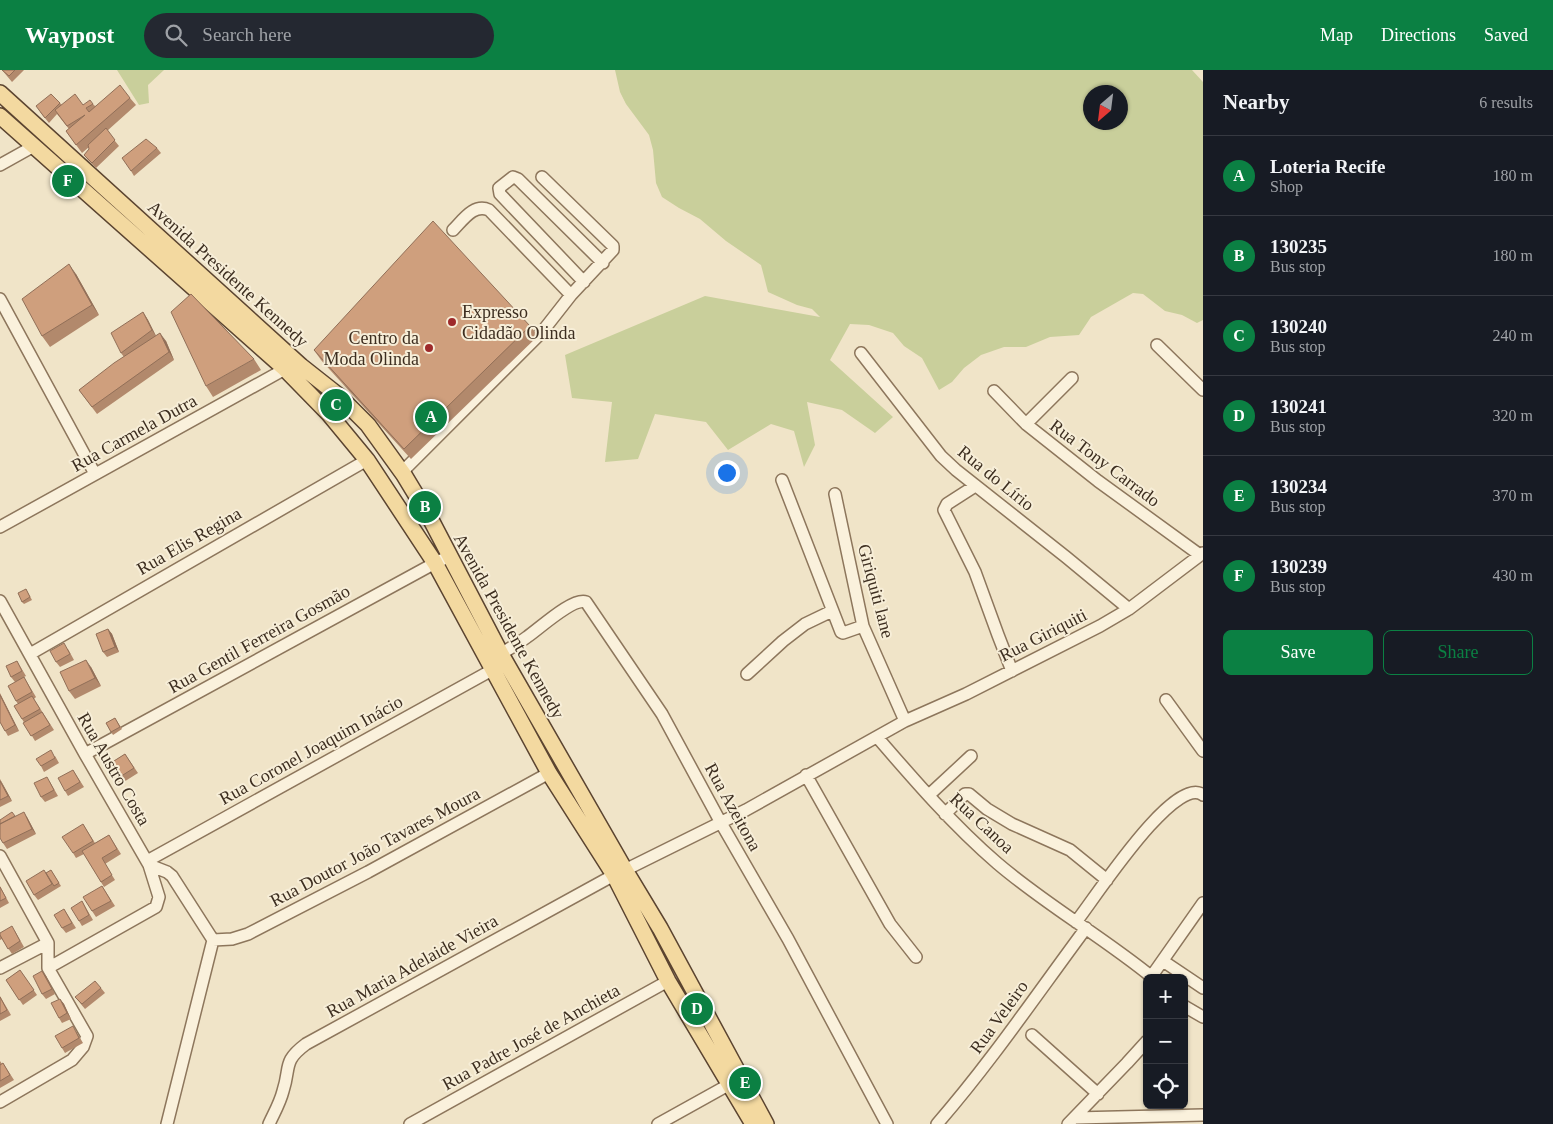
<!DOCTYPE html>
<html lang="en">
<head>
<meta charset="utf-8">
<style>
	:root { --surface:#171b24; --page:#242831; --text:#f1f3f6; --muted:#9ea1a6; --line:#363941; --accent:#0b8043 }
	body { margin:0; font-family:Georgia,serif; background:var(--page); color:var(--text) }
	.controls { position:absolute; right:15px; bottom:15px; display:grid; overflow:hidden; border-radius:8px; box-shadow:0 1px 4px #0004 }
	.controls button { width:45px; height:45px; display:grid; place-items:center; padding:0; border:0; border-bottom:1px solid var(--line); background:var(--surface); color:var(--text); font:25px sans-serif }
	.compass { position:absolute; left:1083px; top:15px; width:45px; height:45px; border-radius:50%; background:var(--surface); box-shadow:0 1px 4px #0004; rotate:208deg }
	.you { position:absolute; left:726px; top:402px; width:18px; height:18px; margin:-12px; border:4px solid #fff; border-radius:50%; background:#1a73e8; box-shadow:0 0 0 8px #1a73e833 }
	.badge { display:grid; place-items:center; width:32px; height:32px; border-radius:50%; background:var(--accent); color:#fff; font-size:16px; font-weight:700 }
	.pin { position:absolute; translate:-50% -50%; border:2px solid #fff; box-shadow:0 1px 5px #0006 }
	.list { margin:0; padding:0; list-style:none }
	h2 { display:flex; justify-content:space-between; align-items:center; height:65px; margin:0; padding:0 20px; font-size:21px }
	h2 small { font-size:16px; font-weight:400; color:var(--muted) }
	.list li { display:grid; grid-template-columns:32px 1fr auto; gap:15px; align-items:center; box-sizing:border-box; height:80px; padding:0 20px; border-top:1px solid var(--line) }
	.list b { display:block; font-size:19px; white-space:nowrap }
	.list p { margin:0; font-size:16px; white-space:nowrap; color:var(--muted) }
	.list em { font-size:16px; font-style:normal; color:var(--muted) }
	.actions { display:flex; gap:10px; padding:15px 20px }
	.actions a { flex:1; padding:11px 0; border:1px solid var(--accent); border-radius:8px; text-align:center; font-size:18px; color:var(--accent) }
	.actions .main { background:var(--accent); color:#fff }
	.icon { flex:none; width:28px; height:28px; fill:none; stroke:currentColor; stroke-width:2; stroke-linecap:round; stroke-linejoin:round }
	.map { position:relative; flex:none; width:1203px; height:1054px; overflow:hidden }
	header { display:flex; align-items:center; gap:30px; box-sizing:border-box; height:70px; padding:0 25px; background:var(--accent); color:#fff }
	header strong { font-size:24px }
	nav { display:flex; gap:28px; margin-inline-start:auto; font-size:18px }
	.search { width:350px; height:45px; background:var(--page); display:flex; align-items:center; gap:12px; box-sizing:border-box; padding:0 18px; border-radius:28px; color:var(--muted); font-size:19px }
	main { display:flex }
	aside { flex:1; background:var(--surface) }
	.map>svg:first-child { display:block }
</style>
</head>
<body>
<header>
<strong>Waypost</strong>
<div class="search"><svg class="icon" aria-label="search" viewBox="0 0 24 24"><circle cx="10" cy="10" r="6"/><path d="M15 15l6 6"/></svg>Search here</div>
<nav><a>Map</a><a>Directions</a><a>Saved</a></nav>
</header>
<main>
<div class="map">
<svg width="1203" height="1054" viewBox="0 0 1203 1054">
	<rect width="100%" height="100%" fill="#f0e4c8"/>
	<path fill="#c9cf9b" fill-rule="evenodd" d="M 117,0 L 164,0 L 148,15 L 149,33 L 139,35 Z
		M 615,0 L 1192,0 L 1203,12 L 1203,250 L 1197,253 L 1182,245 L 1165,241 L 1143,224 L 1133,223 L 1091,247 L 1079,265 L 1050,267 L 1026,277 L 1004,277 L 981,285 L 964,298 L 952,312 L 939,320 L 922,288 L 904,276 L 893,263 L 869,255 L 850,254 L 830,290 L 893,347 L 875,363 L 842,340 L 807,332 L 815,375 L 804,397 L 794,361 L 771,354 L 728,380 L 706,352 L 655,344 L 638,389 L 605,392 L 612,332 L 572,328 L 565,285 L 705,226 L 820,247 L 812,239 L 797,235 L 768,222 L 761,195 L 726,171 L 700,149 L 679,138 L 662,127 L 656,113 L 653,80 L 649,65 L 626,34 L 620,22 ZM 1120,22 L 1120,52 L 1090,52 L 1090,22 Z"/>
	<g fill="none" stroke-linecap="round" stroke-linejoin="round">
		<defs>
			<path id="minor" d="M 0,95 L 34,76
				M 453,160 C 463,150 474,133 489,140 L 571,225
				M 584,212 L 500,124 L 499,118 L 513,107 L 518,109 L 603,193
				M 0,229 L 95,404
				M 1157,275 L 1203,320
				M 861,283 L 941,386 L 956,400 L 1066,487 L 1129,539
				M 994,321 L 1026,354 L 1098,411 L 1200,485
				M 1026,354 L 1072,308
				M 402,402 L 542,262 L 571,225 L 613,180 L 613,176 L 542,107
				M 782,410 L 841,562 L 843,563 L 863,556
				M 975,416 L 947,434 L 944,440 L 975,502 L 998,565 L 1012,601
				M 835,424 L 863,556 L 905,651
				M 0,457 L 285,299
				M 0,531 L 85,684 L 149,795 L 167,802 L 172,806 L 213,870
				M 30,584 L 367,390
				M 501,584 C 510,578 519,573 527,567 C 539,559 573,527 586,532 L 662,644 L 721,753 L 788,869 L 887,1054
				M 747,604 L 783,571 L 805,554 L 832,541
				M 1166,630 L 1203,681
				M 877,667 C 915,711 953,755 997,793 C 1046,835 1103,867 1153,908
				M 85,684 L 435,493 L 450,486
				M 806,705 L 890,854 L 916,887
				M 929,725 L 971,686
				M 945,744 L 965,724 L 969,724 L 987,739 L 1012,754 L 1070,780 L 1107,810
				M 0,786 L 48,873 L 48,898 L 87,966 L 83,977 L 72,990 L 0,1032
				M 147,791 L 492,600
				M 625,800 L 746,740 L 905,651 L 966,624 L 1100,556 L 1129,539 L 1203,483
				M 1076,852 C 1093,831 1175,703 1203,725
				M 213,870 L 232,869 L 248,864 L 368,802 L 549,703
				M 1163,891 L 1203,918
				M 0,898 L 48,873
				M 48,898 L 156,837 L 159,827 L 149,795
				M 1151,907 L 1203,833
				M 1184,936 L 1203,947
				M 1032,965 L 1098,1024
				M 1075,1048 L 1203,1045
				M 167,1054 L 213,870
				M 269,1054 C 274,1043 280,1033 283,1021 C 291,997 282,992 306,974 L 614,805
				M 410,1054 L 668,911
				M 658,1054 L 730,1014
				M 937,1054 C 991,992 1037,924 1086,858
				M 1068,1054 L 1127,993 L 1147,971"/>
			<path id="major" d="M 0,23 L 301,296 L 339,326 L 368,355 L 404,405 L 430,448 L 501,584 L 625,800 L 660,858 L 766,1054
				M 0,46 L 285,299 L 329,344 L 367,390 L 435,493 L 549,703 L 614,805 L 668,911 L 753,1054"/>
		</defs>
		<use href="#minor" stroke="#8d765c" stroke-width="14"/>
		<use href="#major" stroke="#5b4430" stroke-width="18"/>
		<use href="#minor" stroke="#faf1dc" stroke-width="11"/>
		<use href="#major" stroke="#f3d9a0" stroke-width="15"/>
	</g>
	<path fill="#b2896c" d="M 2,0 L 24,0 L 12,12 Z
		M 130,28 L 136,35 L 107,61 L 119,76 L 96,98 L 88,90 L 84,85 L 89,79 L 89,77 L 82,83 L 66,61 L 69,59 L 57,44 L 49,53 L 40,42 L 60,33 L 62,35 L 83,35 L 93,34 L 95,36 Z
		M 157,78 L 161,83 L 134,106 L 131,101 Z
		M 76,204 L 99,245 L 50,277 L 42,266 Z
		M 143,242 L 148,250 L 156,266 L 166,271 L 174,290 L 97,344 L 79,320 L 124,287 L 121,283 Z
		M 530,256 L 538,266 L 411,389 L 321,290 L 314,280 Z
		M 254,289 L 261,300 L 213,327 L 206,316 Z
		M 26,519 L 32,530 L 24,534 L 22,532 Z
		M 108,559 L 112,564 L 119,582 L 107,587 L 103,582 Z
		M 68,579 L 74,590 L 60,597 L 56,592 Z
		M 17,591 L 26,606 L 24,607 L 36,627 L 34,629 L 54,660 L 35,671 L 22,649 L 18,634 L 16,631 L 15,612 L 11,607 Z
		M 91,597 L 101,616 L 75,629 L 69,621 Z
		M 0,623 L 19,661 L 8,666 L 0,652 Z
		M 115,648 L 122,659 L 113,665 L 106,653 Z
		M 125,684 L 138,703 L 119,715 L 106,696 Z
		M 55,686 L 59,693 L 44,702 L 41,696 Z
		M 73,700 L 84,717 L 68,726 L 65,721 Z
		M 0,709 L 12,731 L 0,737 Z
		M 50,712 L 58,726 L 45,732 L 41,727 Z
		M 15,746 L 27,747 L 36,764 L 7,779 L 3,773 Z
		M 83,754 L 95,773 L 109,765 L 121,784 L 105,794 L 115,810 L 104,817 L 84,784 L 76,788 L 73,783 Z
		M 51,800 L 61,816 L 38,830 L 34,825 L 46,803 Z
		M 0,816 L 9,833 L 0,838 Z
		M 102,816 L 115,836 L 96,847 L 92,841 Z
		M 82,831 L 93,850 L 82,856 L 79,851 Z
		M 64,839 L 76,858 L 66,863 L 62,858 Z
		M 15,861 L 24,877 L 12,884 L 2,869 L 0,870 L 0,863 Z
		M 20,900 L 37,925 L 23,935 L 6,910 Z
		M 42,901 L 46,906 L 55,924 L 46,929 L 42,924 Z
		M 101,918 L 105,923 L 85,939 L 75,927 Z
		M 0,926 L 11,945 L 0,951 Z
		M 60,929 L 64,934 L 71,949 L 62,953 L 59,948 Z
		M 76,961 L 83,973 L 65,983 L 62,978 Z
		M 0,991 L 2,994 L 3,993 L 14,1010 L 0,1018 Z"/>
	<path fill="#916f58" d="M 69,194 L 76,204 L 99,245 L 92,235 Z
		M 143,242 L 148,250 L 157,268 L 152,260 Z
		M 160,263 L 166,271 L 174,290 L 169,282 Z
		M 108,559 L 112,564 L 119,582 L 115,577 Z
		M 86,590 L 91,597 L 101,616 L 95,608 Z
		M 0,624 L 19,661 L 15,655 L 0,625 Z
		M 0,709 L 12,731 L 8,726 Z
		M 24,742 L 27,747 L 36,764 L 32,759 Z
		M 42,901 L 46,906 L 55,924 L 52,919 Z
		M 60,929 L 64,934 L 71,949 L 67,943 Z"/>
	<path fill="#cf9f7d" stroke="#916f58" d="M 2,0 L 15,0 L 9,6 Z
		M 120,15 L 130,28 L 76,75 L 66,61 L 85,45 L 67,56 L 55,40 L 75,24 L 83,35 L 90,30 L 93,34 L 86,38 L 89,42 Z
		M 51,24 L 60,33 L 45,48 L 36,36 Z
		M 106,58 L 115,70 L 92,93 L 84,85 L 89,79 L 88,75 Z
		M 146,69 L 157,78 L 131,101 L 122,88 Z
		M 433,151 L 530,256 L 404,379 L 314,280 Z
		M 69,194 L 92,235 L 42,266 L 22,229 Z
		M 191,224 L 254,289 L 206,316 L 171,242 Z
		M 143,242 L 152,260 L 121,283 L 111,263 Z
		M 160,263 L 169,282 L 92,337 L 79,320 L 114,293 Z
		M 26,519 L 30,527 L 22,532 L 18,523 Z
		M 108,559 L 115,577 L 103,582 L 96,564 Z
		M 64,573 L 70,584 L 56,592 L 50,581 Z
		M 86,590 L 95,608 L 69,621 L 60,602 Z
		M 17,591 L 22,601 L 11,607 L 6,596 Z
		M 24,607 L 32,622 L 16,631 L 8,616 Z
		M 0,625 L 15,655 L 5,661 L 0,652 Z
		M 32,626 L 40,639 L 22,649 L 14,636 Z
		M 42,642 L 50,655 L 31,666 L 23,653 Z
		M 115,648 L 120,657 L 111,662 L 106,653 Z
		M 51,680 L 55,688 L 41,696 L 36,689 Z
		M 125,684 L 134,698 L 115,710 L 106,696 Z
		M 73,700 L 80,712 L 65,721 L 58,708 Z
		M 47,707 L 54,720 L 41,727 L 34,713 Z
		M 0,711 L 8,726 L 0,730 Z
		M 12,742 L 15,746 L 0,754 L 0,750 Z
		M 24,742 L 32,759 L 3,773 L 0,768 L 0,754 Z
		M 83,754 L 93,771 L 73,783 L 62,767 Z
		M 109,765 L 117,779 L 102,788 L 112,805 L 101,812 L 82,781 Z
		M 44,800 L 52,814 L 34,825 L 26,811 Z
		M 51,800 L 59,813 L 54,816 L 46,803 Z
		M 102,816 L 111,831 L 92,841 L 83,827 Z
		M 0,817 L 6,828 L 0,831 Z
		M 82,831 L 89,845 L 79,851 L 71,838 Z
		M 64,839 L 72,853 L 62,858 L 54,845 Z
		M 12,856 L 20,871 L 8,879 L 0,865 L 0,863 Z
		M 20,900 L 34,920 L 19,930 L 6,910 Z
		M 42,901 L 52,919 L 42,924 L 33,906 Z
		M 95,911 L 101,918 L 82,934 L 75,927 Z
		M 0,927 L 7,940 L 0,944 Z
		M 60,929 L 67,943 L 59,948 L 51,933 Z
		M 73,956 L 79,968 L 62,978 L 55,966 Z
		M 3,993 L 10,1005 L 0,1011 L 0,995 Z"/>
	<g fill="#9e2a2b" stroke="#f7eed8" stroke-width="2">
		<circle cx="452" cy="252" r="5"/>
		<circle cx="429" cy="278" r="5"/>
	</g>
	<g text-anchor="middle" stroke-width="4" stroke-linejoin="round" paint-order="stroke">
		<g font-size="18" fill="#3d2e20" stroke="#f7eed8">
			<text transform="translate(228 204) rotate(42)" y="6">Avenida Presidente Kennedy</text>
			<text transform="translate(134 363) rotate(-29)" y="6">Rua Carmela Dutra</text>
			<text transform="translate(1105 393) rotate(37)" y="6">Rua Tony Carrado</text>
			<text transform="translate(996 408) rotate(39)" y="6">Rua do Lírio</text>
			<text transform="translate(189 471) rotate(-30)" y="6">Rua Elis Regina</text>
			<text transform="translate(876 521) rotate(75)" y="6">Giriquiti lane</text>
			<text transform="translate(509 556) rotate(61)" y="6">Avenida Presidente Kennedy</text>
			<text transform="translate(1043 565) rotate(-27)" y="6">Rua Giriquiti</text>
			<text transform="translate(259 569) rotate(-29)" y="6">Rua Gentil Ferreira Gosmão</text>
			<text transform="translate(311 680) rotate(-29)" y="6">Rua Coronel Joaquim Inácio</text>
			<text transform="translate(114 699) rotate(60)" y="6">Rua Austro Costa</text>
			<text transform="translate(733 737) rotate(61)" y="6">Rua Azeitona</text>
			<text transform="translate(982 753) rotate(43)" y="6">Rua Canoa</text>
			<text transform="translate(375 777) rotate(-28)" y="6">Rua Doutor João Tavares Moura</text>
			<text transform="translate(412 896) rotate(-29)" y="6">Rua Maria Adelaide Vieira</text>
			<text transform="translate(999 947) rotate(-54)" y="6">Rua Veleiro</text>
			<text transform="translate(531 967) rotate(-29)" y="6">Rua Padre José de Anchieta</text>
		</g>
		<g font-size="18" fill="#3d2e20" stroke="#f7eed8" text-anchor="start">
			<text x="462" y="248">Expresso<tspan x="462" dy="21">Cidadão Olinda</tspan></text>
			<text x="419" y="274" text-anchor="end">Centro da<tspan x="419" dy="21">Moda Olinda</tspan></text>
		</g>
	</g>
</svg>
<div class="controls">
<button>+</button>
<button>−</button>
<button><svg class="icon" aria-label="locate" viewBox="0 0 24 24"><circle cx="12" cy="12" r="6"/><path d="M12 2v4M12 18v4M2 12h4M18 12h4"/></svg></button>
</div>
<svg class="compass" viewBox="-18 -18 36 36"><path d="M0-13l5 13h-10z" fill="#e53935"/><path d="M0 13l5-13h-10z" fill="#9ea1a6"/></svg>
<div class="you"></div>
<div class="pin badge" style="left:431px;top:347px">A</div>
<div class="pin badge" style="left:425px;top:437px">B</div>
<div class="pin badge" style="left:336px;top:335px">C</div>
<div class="pin badge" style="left:697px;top:939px">D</div>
<div class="pin badge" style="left:745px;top:1013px">E</div>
<div class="pin badge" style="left:68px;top:111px">F</div>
</div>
<aside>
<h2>Nearby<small>6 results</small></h2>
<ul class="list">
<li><span class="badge">A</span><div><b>Loteria Recife</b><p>Shop</p></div><em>180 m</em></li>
<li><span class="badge">B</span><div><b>130235</b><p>Bus stop</p></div><em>180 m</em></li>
<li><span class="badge">C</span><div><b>130240</b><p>Bus stop</p></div><em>240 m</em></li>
<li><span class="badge">D</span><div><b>130241</b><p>Bus stop</p></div><em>320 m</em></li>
<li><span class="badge">E</span><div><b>130234</b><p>Bus stop</p></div><em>370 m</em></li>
<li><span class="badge">F</span><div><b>130239</b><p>Bus stop</p></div><em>430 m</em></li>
</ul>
<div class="actions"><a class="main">Save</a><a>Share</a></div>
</aside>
</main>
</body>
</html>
